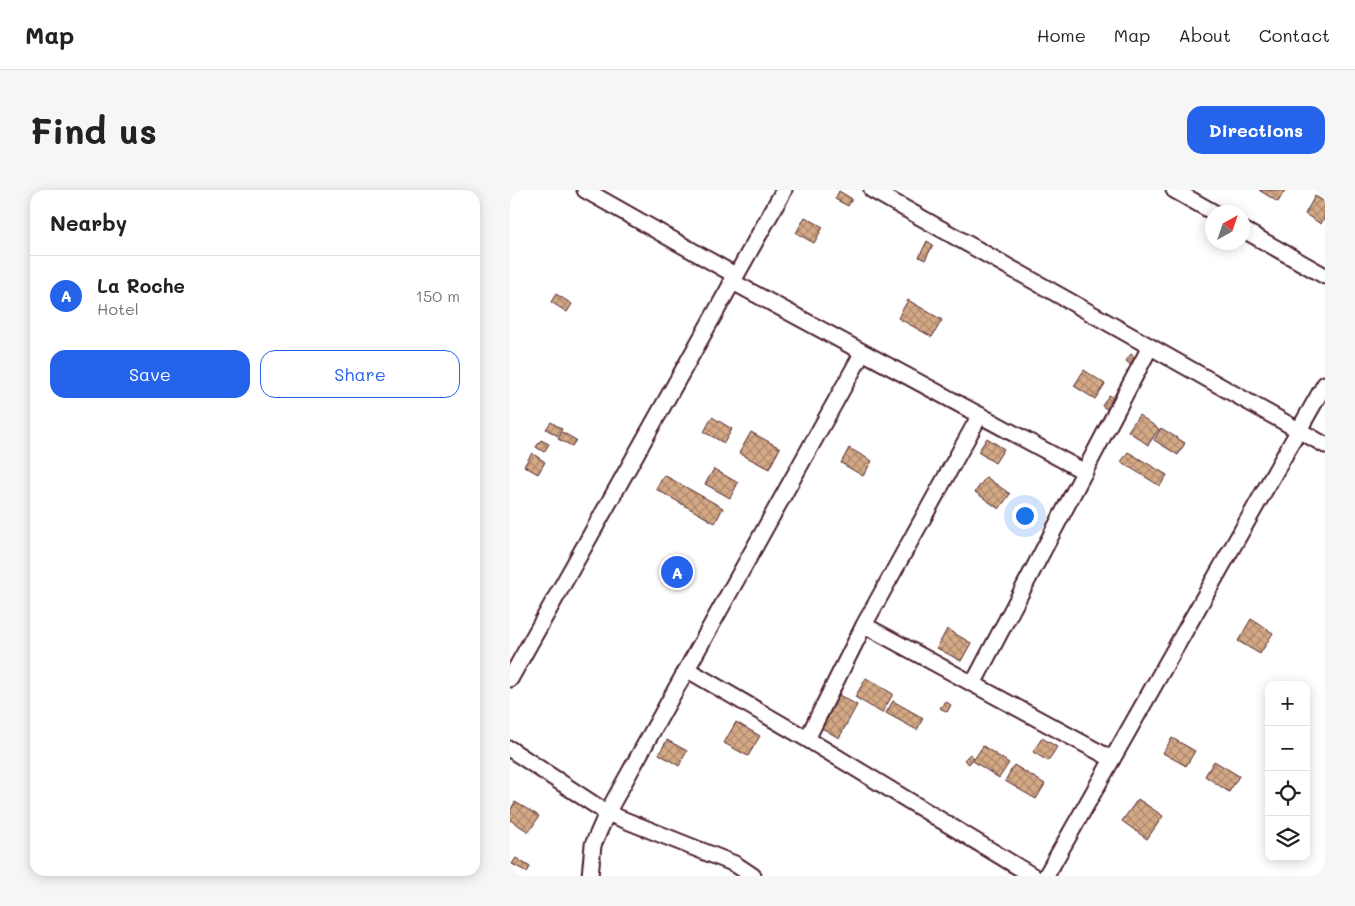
<!DOCTYPE html>
<html lang="en">
<head>
<meta charset="utf-8">
<style>
	:root { --surface:#fff; --page:#f6f6f6; --text:#222; --muted:#767676; --line:#e0e0e0; --accent:#2563eb }
	body { margin:0; font-family:Mali,sans-serif; background:var(--page); color:var(--text) }
	.controls { position:absolute; right:15px; bottom:15px; display:grid; overflow:hidden; border-radius:10px; box-shadow:0 2px 12px #0003 }
	.controls button { width:45px; height:45px; display:grid; place-items:center; padding:0; border:0; border-bottom:1px solid var(--line); background:var(--surface); color:var(--text); font:25px sans-serif }
	.compass { position:absolute; left:695px; top:15px; width:45px; height:45px; border-radius:50%; background:var(--surface); box-shadow:0 2px 12px #0003; rotate:40deg }
	.you { position:absolute; left:514px; top:325px; width:18px; height:18px; margin:-12px; border:4px solid #fff; border-radius:50%; background:#1a73e8; box-shadow:0 0 0 8px #1a73e833 }
	.badge { display:grid; place-items:center; width:32px; height:32px; border-radius:50%; background:var(--accent); color:#fff; font-size:16px; font-weight:700 }
	.pin { position:absolute; translate:-50% -50%; border:2px solid #fff; box-shadow:0 1px 5px #0006 }
	.list { margin:0; padding:0; list-style:none }
	h2 { display:flex; justify-content:space-between; align-items:center; height:65px; margin:0; padding:0 20px; font-size:21px }
	h2 small { font-size:16px; font-weight:400; color:var(--muted) }
	.list li { display:grid; grid-template-columns:32px 1fr auto; gap:15px; align-items:center; box-sizing:border-box; height:80px; padding:0 20px; border-top:1px solid var(--line) }
	.list b { display:block; font-size:19px; white-space:nowrap }
	.list p { margin:0; font-size:16px; white-space:nowrap; color:var(--muted) }
	.list em { font-size:16px; font-style:normal; color:var(--muted) }
	.actions { display:flex; gap:10px; padding:15px 20px }
	.actions a { flex:1; padding:11px 0; border:1px solid var(--accent); border-radius:15px; text-align:center; font-size:18px; color:var(--accent) }
	.actions .main { background:var(--accent); color:#fff }
	.icon { flex:none; width:28px; height:28px; fill:none; stroke:currentColor; stroke-width:2; stroke-linecap:round; stroke-linejoin:round }
	.map { position:relative; flex:none; width:815px; height:686px; overflow:hidden; border-radius:15px }
	header { display:flex; align-items:center; gap:30px; box-sizing:border-box; height:70px; padding:0 25px; background:var(--surface); border-bottom:1px solid var(--line) }
	header strong { font-size:24px }
	nav { display:flex; gap:28px; margin-inline-start:auto; font-size:18px }
	.intro { display:flex; align-items:center; justify-content:space-between; box-sizing:border-box; height:120px; padding:0 30px }
	h1 { margin:0; font-size:35px }
	.button { padding:12px 22px; border-radius:15px; background:var(--accent); color:#fff; font-size:18px; font-weight:700 }
	main { display:flex; gap:30px; padding:0 30px }
	aside { flex:1; background:var(--surface); border-radius:15px; box-shadow:0 2px 12px #0003 }
	.map>svg:first-child { display:block }
</style>
</head>
<body>
<header>
<strong>Map</strong>
<nav><a>Home</a><a>Map</a><a>About</a><a>Contact</a></nav>
</header>
<div class="intro"><h1>Find us</h1><a class="button">Directions</a></div>
<main>
<aside>
<h2>Nearby<small></small></h2>
<ul class="list">
<li><span class="badge">A</span><div><b>La Roche</b><p>Hotel</p></div><em>150 m</em></li>
</ul>
<div class="actions"><a class="main">Save</a><a>Share</a></div>
</aside>
<div class="map">
<svg width="815" height="686" viewBox="0 0 815 686">
	<defs>
		<pattern id="building-cross-hatch" width="8" height="8" patternUnits="userSpaceOnUse" patternTransform="scale(1.25)"><rect width="8" height="8" fill="#d4a985"/><path d="M0 0l8 8M0 8l8-8" fill="none" stroke="#ae896d"/></pattern>
	</defs>
	<rect width="100%" height="100%" fill="#fff"/>
	<filter id="ink" filterUnits="userSpaceOnUse"><feTurbulence type="fractalNoise" baseFrequency=".02" numOctaves="2"/><feDisplacementMap in="SourceGraphic" scale="10" xChannelSelector="R" yChannelSelector="G"/><feConvolveMatrix kernelMatrix="1 2 1 2 8 2 1 2 1" color-interpolation-filters="sRGB"/></filter>
	<g filter="url(#ink)">
		<path fill="url(#building-cross-hatch)" stroke="#4a1f2b" d="M 749,0 L 775,0 L 768,12 Z
			M 329,1 L 342,9 L 338,16 L 325,9 Z
			M 805,6 L 815,12 L 815,27 L 811,34 L 795,24 Z
			M 295,27 L 313,37 L 304,53 L 286,43 Z
			M 417,51 L 423,55 L 415,70 L 409,67 Z
			M 46,104 L 62,114 L 57,122 L 41,112 Z
			M 398,110 L 432,130 L 422,147 L 388,128 Z
			M 621,164 L 629,170 L 623,177 L 616,171 Z
			M 574,180 L 595,194 L 585,209 L 564,196 Z
			M 599,205 L 607,210 L 600,221 L 592,216 Z
			M 629,225 L 649,239 L 638,255 L 618,241 Z
			M 202,227 L 222,239 L 214,253 L 194,242 Z
			M 41,232 L 52,239 L 48,246 L 36,239 Z
			M 651,238 L 675,253 L 668,265 L 644,250 Z
			M 52,242 L 66,250 L 62,256 L 48,249 Z
			M 241,242 L 270,258 L 259,279 L 229,263 Z
			M 477,248 L 494,259 L 485,273 L 468,262 Z
			M 31,250 L 39,254 L 34,262 L 26,257 Z
			M 339,258 L 362,271 L 353,286 L 331,273 Z
			M 618,262 L 657,285 L 650,296 L 611,272 Z
			M 22,263 L 35,272 L 28,284 L 14,276 Z
			M 204,279 L 228,293 L 220,308 L 195,294 Z
			M 154,285 L 213,318 L 205,333 L 146,299 Z
			M 476,287 L 500,304 L 489,319 L 465,302 Z
			M 741,429 L 763,443 L 750,464 L 728,451 Z
			M 437,439 L 461,453 L 451,471 L 427,458 Z
			M 356,488 L 383,504 L 372,523 L 345,507 Z
			M 329,505 L 347,515 L 329,548 L 310,537 Z
			M 383,511 L 413,528 L 407,540 L 376,523 Z
			M 435,511 L 441,515 L 437,522 L 430,518 Z
			M 226,532 L 250,546 L 238,566 L 214,553 Z
			M 532,548 L 547,557 L 538,571 L 523,562 Z
			M 662,548 L 685,561 L 676,576 L 653,563 Z
			M 157,550 L 177,561 L 169,576 L 149,564 Z
			M 473,556 L 499,573 L 489,588 L 463,571 Z
			M 460,564 L 464,568 L 459,574 L 454,570 Z
			M 704,571 L 729,586 L 719,602 L 695,586 Z
			M 504,575 L 535,594 L 526,609 L 495,591 Z
			M 628,609 L 653,626 L 637,649 L 612,631 Z
			M 5,612 L 29,626 L 19,642 L 0,630 L 0,621 Z
			M 6,668 L 20,677 L 17,682 L 2,674 Z"/>
		<g fill="none" stroke-linecap="round" stroke-linejoin="round">
			<defs>
				<path id="minor" d="M 75,0 L 225,85
					M 362,0 L 815,255
					M 664,0 L 703,22
					M 732,39 L 815,86
					M 221,91 L 575,282
					M 354,435 L 602,569
					M 178,480 L 297,549 L 523,686
					M 0,489 L 274,0
					M 463,494 L 640,157
					M 297,549 L 354,435 L 470,225
					M 0,559 L 97,623 L 225,674 L 243,686
					M 80,686 L 83,655 L 97,623 L 353,162
					M 536,686 L 815,194"/>
			</defs>
			<use href="#minor" stroke="#4a1f2b" stroke-width="19"/>
			<use href="#minor" stroke="#fff" stroke-width="15"/>
		</g>
	</g>
</svg>
<div class="controls">
<button>+</button>
<button>−</button>
<button><svg class="icon" aria-label="locate" viewBox="0 0 24 24"><circle cx="12" cy="12" r="6"/><path d="M12 2v4M12 18v4M2 12h4M18 12h4"/></svg></button>
<button><svg class="icon" aria-label="layers" viewBox="0 0 24 24"><path d="M12 4l9 5-9 5-9-5zM3 14l9 5 9-5"/></svg></button>
</div>
<svg class="compass" viewBox="-18 -18 36 36"><path d="M0-13l5 13h-10z" fill="#e53935"/><path d="M0 13l5-13h-10z" fill="#767676"/></svg>
<div class="you"></div>
<div class="pin badge" style="left:167px;top:382px">A</div>
</div>
</main>
</body>
</html>
